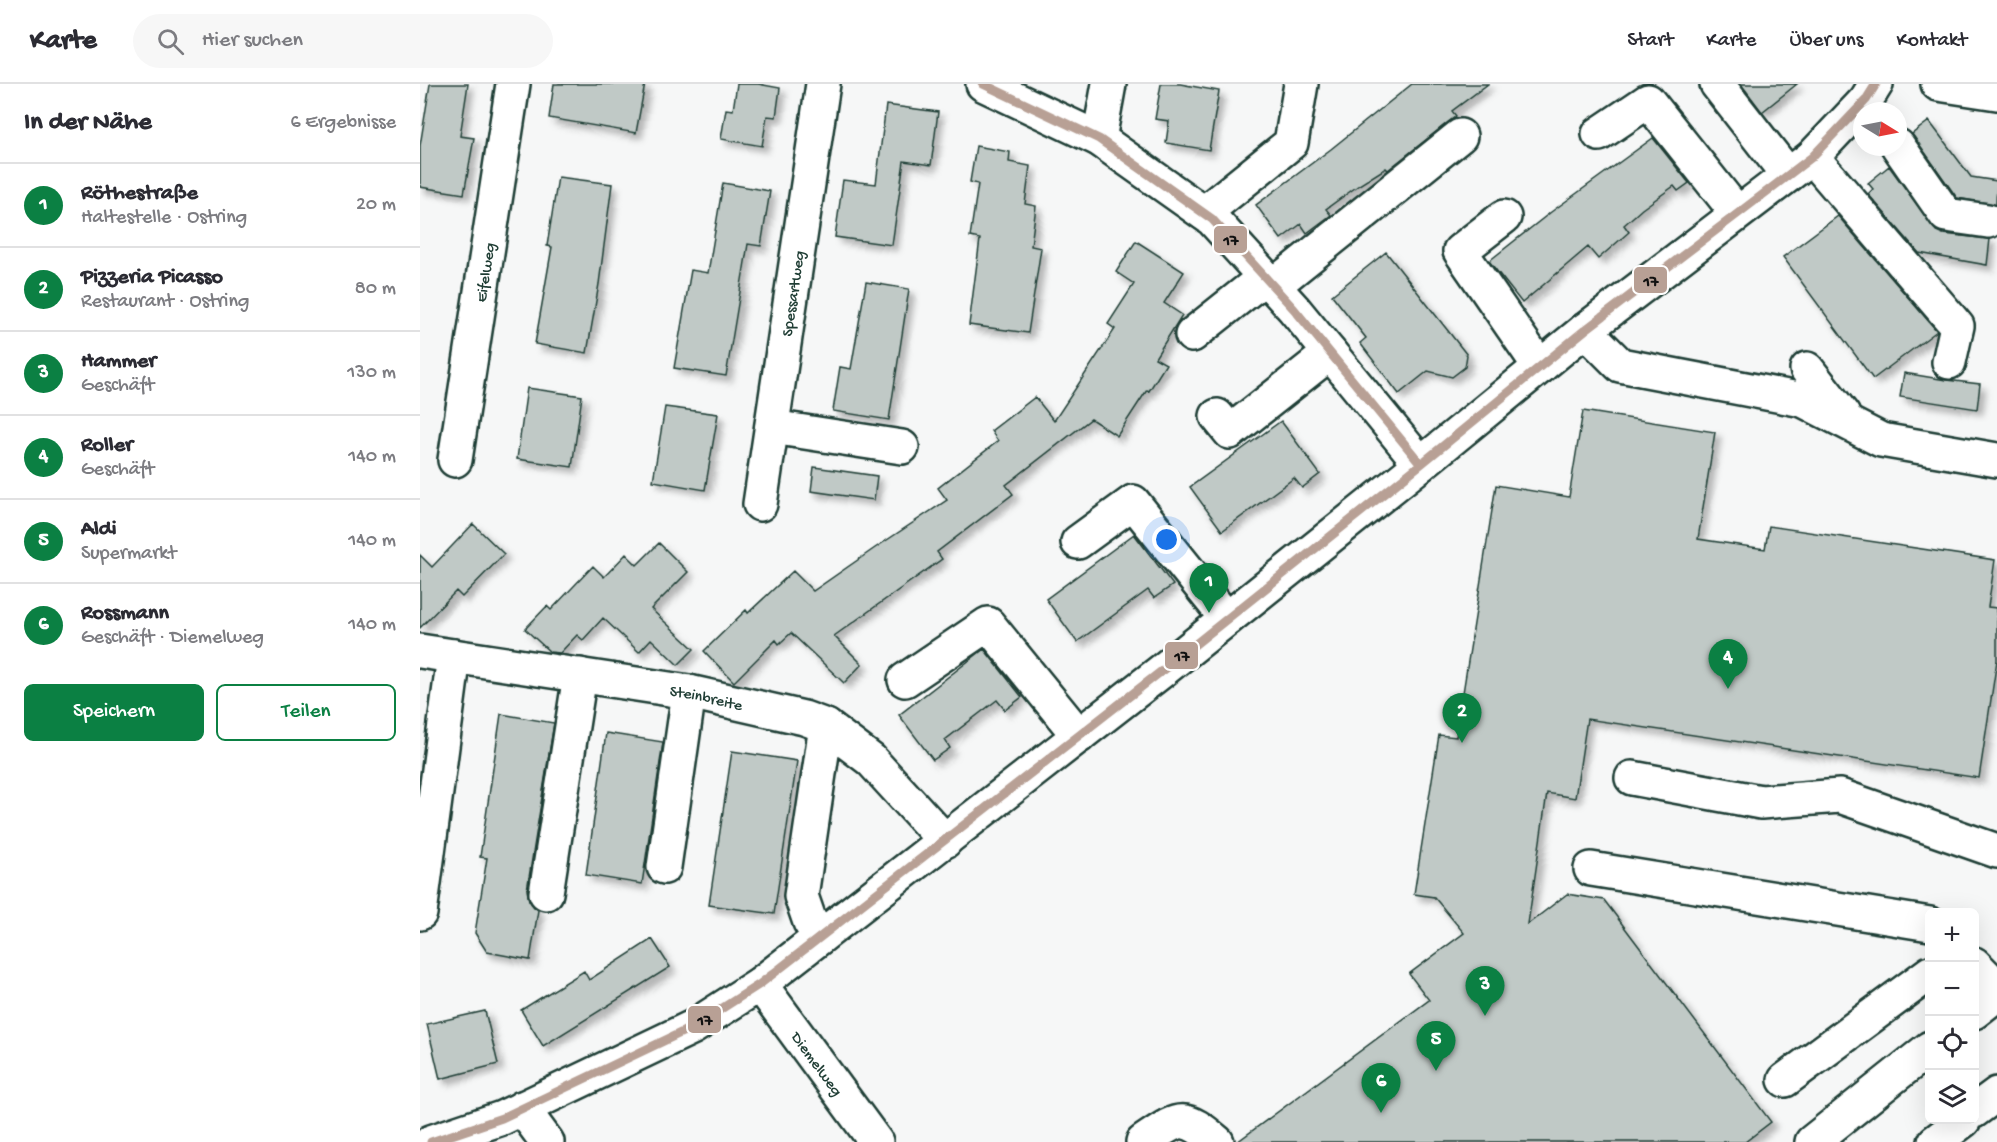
<!DOCTYPE html>
<html lang="de">
<head>
<meta charset="utf-8">
<style>
	:root { --surface:#fff; --page:#f7f7f7; --text:#2b2b33; --muted:#7c7c81; --line:#e1e1e2; --accent:#0b8043 }
	body { margin:0; font-family:"Gochi Hand",sans-serif; background:var(--page); color:var(--text) }
	.controls { position:absolute; right:18px; bottom:18px; display:grid; overflow:hidden; border-radius:9px; box-shadow:0 6px 24px #0002 }
	.controls button { width:54px; height:54px; display:grid; place-items:center; padding:0; border:0; border-bottom:2px solid var(--line); background:var(--surface); color:var(--text); font:30px sans-serif }
	.compass { position:absolute; left:1433px; top:18px; width:54px; height:54px; border-radius:50%; background:var(--surface); box-shadow:0 6px 24px #0002; rotate:100deg }
	.you { position:absolute; left:747px; top:456px; width:21px; height:21px; margin:-15px; border:4px solid #fff; border-radius:50%; background:#1a73e8; box-shadow:0 0 0 9px #1a73e833 }
	.badge { display:grid; place-items:center; width:39px; height:39px; border-radius:50%; background:var(--accent); color:#fff; font-size:20px; font-weight:700 }
	.pin { position:absolute; translate:-50% -50px; filter:drop-shadow(0 2px 3px #0008) }
	.pin::after { content:''; position:absolute; top:32px; width:21px; height:18px; background:inherit; clip-path:polygon(0 0,100% 0,50% 100%) }
	.list { margin:0; padding:0; list-style:none }
	h2 { display:flex; justify-content:space-between; align-items:center; height:78px; margin:0; padding:0 24px; font-size:26px }
	h2 small { font-size:20px; font-weight:400; color:var(--muted) }
	.list li { display:grid; grid-template-columns:39px 1fr auto; gap:18px; align-items:center; box-sizing:border-box; height:84px; padding:0 24px; border-top:2px solid var(--line) }
	.list b { display:block; font-size:22px; white-space:nowrap }
	.list p { margin:0; font-size:20px; white-space:nowrap; color:var(--muted) }
	.list em { font-size:20px; font-style:normal; color:var(--muted) }
	.actions { display:flex; gap:12px; padding:18px 24px }
	.actions a { flex:1; padding:14px 0; border:2px solid var(--accent); border-radius:9px; text-align:center; font-size:21px; color:var(--accent) }
	.actions .main { background:var(--accent); color:#fff }
	.icon { flex:none; width:33px; height:33px; fill:none; stroke:currentColor; stroke-width:2; stroke-linecap:round; stroke-linejoin:round }
	.map { position:relative; flex:none; width:1577px; height:1058px; overflow:hidden }
	header { display:flex; align-items:center; gap:36px; box-sizing:border-box; height:84px; padding:0 30px; background:var(--surface); border-bottom:2px solid var(--line) }
	header strong { font-size:28px }
	nav { display:flex; gap:33px; margin-inline-start:auto; font-size:21px }
	.search { width:420px; height:54px; background:var(--page); display:flex; align-items:center; gap:15px; box-sizing:border-box; padding:0 21px; border-radius:33px; color:var(--muted); font-size:22px }
	main { display:flex }
	aside { flex:1; background:var(--surface) }
	.map>svg:first-child { display:block }
</style>
</head>
<body>
<header>
<strong>Karte</strong>
<div class="search"><svg class="icon" aria-label="search" viewBox="0 0 24 24"><circle cx="10" cy="10" r="6"/><path d="M15 15l6 6"/></svg>Hier suchen</div>
<nav><a>Start</a><a>Karte</a><a>Über uns</a><a>Kontakt</a></nav>
</header>
<main>
<aside>
<h2>In der Nähe<small>6 Ergebnisse</small></h2>
<ul class="list">
<li><span class="badge">1</span><div><b>Röthestraße</b><p>Haltestelle · Ostring</p></div><em>20 m</em></li>
<li><span class="badge">2</span><div><b>Pizzeria Picasso</b><p>Restaurant · Ostring</p></div><em>80 m</em></li>
<li><span class="badge">3</span><div><b>Hammer</b><p>Geschäft</p></div><em>130 m</em></li>
<li><span class="badge">4</span><div><b>Roller</b><p>Geschäft</p></div><em>140 m</em></li>
<li><span class="badge">5</span><div><b>Aldi</b><p>Supermarkt</p></div><em>140 m</em></li>
<li><span class="badge">6</span><div><b>Rossmann</b><p>Geschäft · Diemelweg</p></div><em>140 m</em></li>
</ul>
<div class="actions"><a class="main">Speichern</a><a>Teilen</a></div>
</aside>
<div class="map">
<svg width="1577" height="1058" viewBox="0 0 1577 1058">
	<defs>
		<filter id="shadow"><feDropShadow dx="5.5" dy="5.5" stdDeviation="3" flood-color="#0004"/></filter>
	</defs>
	<rect width="100%" height="100%" fill="#f6f7f7"/>
	<filter id="ink" filterUnits="userSpaceOnUse"><feTurbulence type="fractalNoise" baseFrequency=".0167" numOctaves="2"/><feDisplacementMap in="SourceGraphic" scale="12" xChannelSelector="R" yChannelSelector="G"/><feConvolveMatrix kernelMatrix="1 2 1 2 8 2 1 2 1" color-interpolation-filters="sRGB"/></filter>
	<g filter="url(#ink)">
		<path fill="#c0c9c6" stroke="#1f3d34" stroke-width="1.5" filter="url(#shadow)" d="M 10,0 L 48,0 L 40,52 L 54,54 L 44,110 L 0,103 L 0,62 Z
			M 134,0 L 225,0 L 216,49 L 129,34 Z
			M 317,0 L 338,0 L 360,4 L 356,33 L 347,32 L 342,62 L 301,55 L 306,25 L 313,26 Z
			M 741,0 L 760,0 L 799,7 L 789,66 L 746,59 L 749,37 L 735,35 Z
			M 992,0 L 1068,0 L 1032,27 L 1036,32 L 968,86 L 966,84 L 939,101 L 906,125 L 911,131 L 887,149 L 881,140 L 861,155 L 836,121 L 911,65 Z
			M 1321,0 L 1377,0 L 1342,28 Z
			M 466,21 L 518,28 L 511,81 L 484,77 L 472,161 L 415,153 L 423,96 L 456,100 Z
			M 1509,37 L 1551,93 L 1577,97 L 1576,121 L 1537,114 L 1492,50 Z
			M 1233,54 L 1269,99 L 1258,107 L 1254,102 L 1222,125 L 1204,141 L 1209,148 L 1178,175 L 1168,163 L 1102,219 L 1069,177 L 1131,128 Z
			M 556,62 L 590,68 L 589,78 L 610,82 L 605,120 L 616,122 L 611,162 L 621,164 L 608,249 L 549,241 L 560,155 L 550,153 L 558,100 L 550,98 Z
			M 1469,82 L 1516,147 L 1523,150 L 1570,155 L 1567,181 L 1499,169 L 1448,110 L 1453,105 L 1448,99 Z
			M 138,93 L 192,100 L 179,200 L 167,269 L 115,260 L 132,163 L 127,162 Z
			M 303,99 L 350,107 L 341,162 L 328,160 L 306,292 L 254,284 L 271,186 L 288,189 Z
			M 1418,132 L 1517,247 L 1453,295 L 1363,173 Z
			M 716,157 L 764,188 L 744,219 L 762,231 L 735,274 L 746,280 L 729,307 L 727,306 L 697,352 L 671,335 L 586,401 L 593,410 L 517,468 L 522,475 L 414,552 L 442,580 L 424,599 L 371,549 L 359,560 L 356,556 L 314,598 L 284,567 L 326,526 L 328,529 L 373,487 L 393,507 L 455,464 L 527,416 L 518,404 L 578,357 L 571,347 L 615,313 L 634,337 L 695,245 L 688,240 L 714,200 L 696,188 Z
			M 966,168 L 1047,271 L 1045,283 L 1032,293 L 1008,287 L 979,310 L 940,259 L 946,254 L 912,211 Z
			M 446,198 L 489,205 L 469,336 L 413,327 L 420,283 L 431,285 Z
			M 1484,289 L 1526,296 L 1560,300 L 1557,325 L 1480,313 Z
			M 107,304 L 162,312 L 152,383 L 97,375 Z
			M 245,323 L 298,330 L 285,406 L 233,397 Z
			M 1163,327 L 1295,348 L 1278,455 L 1345,465 L 1349,442 L 1575,476 L 1568,523 L 1577,524 L 1577,576 L 1559,694 L 1167,635 L 1155,714 L 1127,709 L 1108,840 L 1147,810 L 1184,816 L 1351,1038 L 1325,1058 L 817,1058 L 1009,916 L 989,890 L 1044,849 L 1014,813 L 994,810 L 1019,651 L 1036,653 L 1076,401 L 1149,413 Z
			M 861,337 L 900,390 L 882,404 L 874,394 L 802,447 L 770,403 Z
			M 394,383 L 457,392 L 454,416 L 391,407 Z
			M 53,440 L 84,470 L 42,513 L 36,507 L 0,544 L 0,471 L 12,483 Z
			M 714,450 L 753,501 L 734,514 L 728,506 L 657,558 L 626,515 Z
			M 239,459 L 268,488 L 231,525 L 274,565 L 258,581 L 231,555 L 219,568 L 183,534 L 163,556 L 157,551 L 140,569 L 130,568 L 105,545 L 127,522 L 131,526 L 173,482 L 184,493 L 206,470 L 217,481 Z
			M 564,565 L 602,613 L 585,626 L 577,616 L 525,656 L 530,664 L 513,676 L 479,631 Z
			M 81,630 L 134,639 L 107,806 L 109,816 L 114,823 L 118,826 L 110,876 L 67,868 L 55,849 L 67,774 L 60,773 Z
			M 186,649 L 243,658 L 222,800 L 166,791 Z
			M 312,667 L 377,677 L 354,830 L 289,821 Z
			M 232,855 L 250,883 L 123,962 L 101,926 L 164,887 L 169,896 Z
			M 65,927 L 78,980 L 20,995 L 7,940 Z"/>
		<g fill="none" stroke-linecap="round" stroke-linejoin="round">
			<defs>
				<g id="minor">
					<path d="M 563,0 L 679,55 L 792,135 L 874,225 L 1001,380"/>
					<path d="M 1297,0 L 1368,91"/>
					<path d="M 1518,0 L 1577,9"/>
					<path d="M 1179,50 L 1228,17 L 1317,129"/>
					<path d="M 679,55 L 689,0"/>
					<path d="M 1478,62 L 1526,131 L 1568,137"/>
					<path d="M 1392,73 L 1537,242 L 1529,278"/>
					<path d="M 784,129 L 871,59 L 881,0"/>
					<path d="M 1084,133 L 1040,167 L 1120,283"/>
					<path d="M 853,202 L 1040,52"/>
					<path d="M 1165,246 L 1200,281 L 1383,316 L 1461,356 L 1577,376"/>
					<path d="M 772,251 L 845,193"/>
					<path d="M 1387,285 L 1423,331"/>
					<path d="M 797,332 L 810,348 L 910,269"/>
					<path d="M 352,343 L 482,363"/>
					<path id="s1" d="M 35,376 L 93,0"/>
					<path id="s2" d="M 340,420 L 403,0"/>
					<path d="M 658,458 L 713,418 L 807,535"/>
					<path id="s3" d="M 0,567 L 269,608 L 384,634 L 406,642 L 451,676 L 525,757"/>
					<path d="M 485,596 L 568,540 L 659,652"/>
					<path d="M 1212,694 L 1341,718 L 1420,712 L 1577,767"/>
					<path d="M 244,783 L 269,608"/>
					<path d="M 1171,785 L 1510,840"/>
					<path d="M 126,809 L 160,591"/>
					<path d="M 0,829 L 34,572"/>
					<path d="M 400,853 L 390,838 L 381,812 L 406,642"/>
					<path d="M 1554,880 L 1577,903"/>
					<path id="s4" d="M 340,900 L 456,1058"/>
					<path d="M 1554,928 L 1577,910"/>
					<path d="M 1365,996 L 1510,889"/>
					<path d="M 102,1024 L 127,1058"/>
					<path d="M 11,1058 L 82,1034 L 273,943 L 340,900 L 743,586 L 1001,380 L 1165,246 L 1392,73 L 1446,16 L 1456,0"/>
					<path d="M 723,1058 C 759,1034 762,1028 797,1058"/>
					<path d="M 1392,1058 L 1510,964"/>
				</g>
				<path id="major" d="M 1554,1027 L 1577,1010
					M 1515,1058 L 1544,1036"/>
			</defs>
			<use href="#minor" stroke="#1f3d34" stroke-width="38"/>
			<use href="#major" stroke="#1f3d34" stroke-width="38"/>
			<use href="#minor" stroke="#fff" stroke-width="33"/>
			<use href="#major" stroke="#fff" stroke-width="33"/>
			<defs>
				<path id="bus-1" d="M 563,0 L 679,55 L 792,135 L 874,225 L 1001,380
					M 11,1058 L 82,1034 L 273,943 L 340,900 L 743,586 L 1001,380 L 1165,246 L 1392,73 L 1446,16 L 1456,0"/>
			</defs>
			<use href="#bus-1" stroke="#fff" stroke-width="14"/>
			<use href="#bus-1" stroke="#b8a095" stroke-width="9"/>
		</g>
	</g>
	<g text-anchor="middle" stroke-width="5" stroke-linejoin="round" paint-order="stroke">
		<g font-size="16" fill="#1f3d34" stroke="#fff">
			<text dy="6" stroke="none"><textPath href="#s1" startOffset="190">Eifelweg</textPath></text>
			<text dy="6" stroke="none"><textPath href="#s2" startOffset="213">Spessartweg</textPath></text>
			<text dy="6" stroke="none"><textPath href="#s3" startOffset="290">Steinbreite</textPath></text>
			<text dy="6" stroke="none"><textPath href="#s4" startOffset="98">Diemelweg</textPath></text>
		</g>
	</g>
	<g stroke="#fff" stroke-width="2">
		<rect x="793" y="141" width="35" height="29" rx="6" fill="#b8a095"/>
		<rect x="1213" y="182" width="35" height="28" rx="6" fill="#b8a095"/>
		<rect x="744" y="557" width="35" height="29" rx="6" fill="#b8a095"/>
		<rect x="267" y="921" width="35" height="29" rx="6" fill="#b8a095"/>
	</g>
	<g font-size="16" text-anchor="middle" font-weight="bold" fill="#111">
		<text x="811" y="161">17</text>
		<text x="1231" y="202">17</text>
		<text x="762" y="577">17</text>
		<text x="285" y="941">17</text>
	</g>
</svg>
<div class="controls">
<button>+</button>
<button>−</button>
<button><svg class="icon" aria-label="locate" viewBox="0 0 24 24"><circle cx="12" cy="12" r="6"/><path d="M12 2v4M12 18v4M2 12h4M18 12h4"/></svg></button>
<button><svg class="icon" aria-label="layers" viewBox="0 0 24 24"><path d="M12 4l9 5-9 5-9-5zM3 14l9 5 9-5"/></svg></button>
</div>
<svg class="compass" viewBox="-18 -18 36 36"><path d="M0-13l5 13h-10z" fill="#e53935"/><path d="M0 13l5-13h-10z" fill="#7c7c81"/></svg>
<div class="you"></div>
<div class="pin badge" style="left:789px;top:529px">1</div>
<div class="pin badge" style="left:1042px;top:659px">2</div>
<div class="pin badge" style="left:1065px;top:932px">3</div>
<div class="pin badge" style="left:1308px;top:605px">4</div>
<div class="pin badge" style="left:1016px;top:987px">5</div>
<div class="pin badge" style="left:961px;top:1029px">6</div>
</div>
</main>
</body>
</html>
